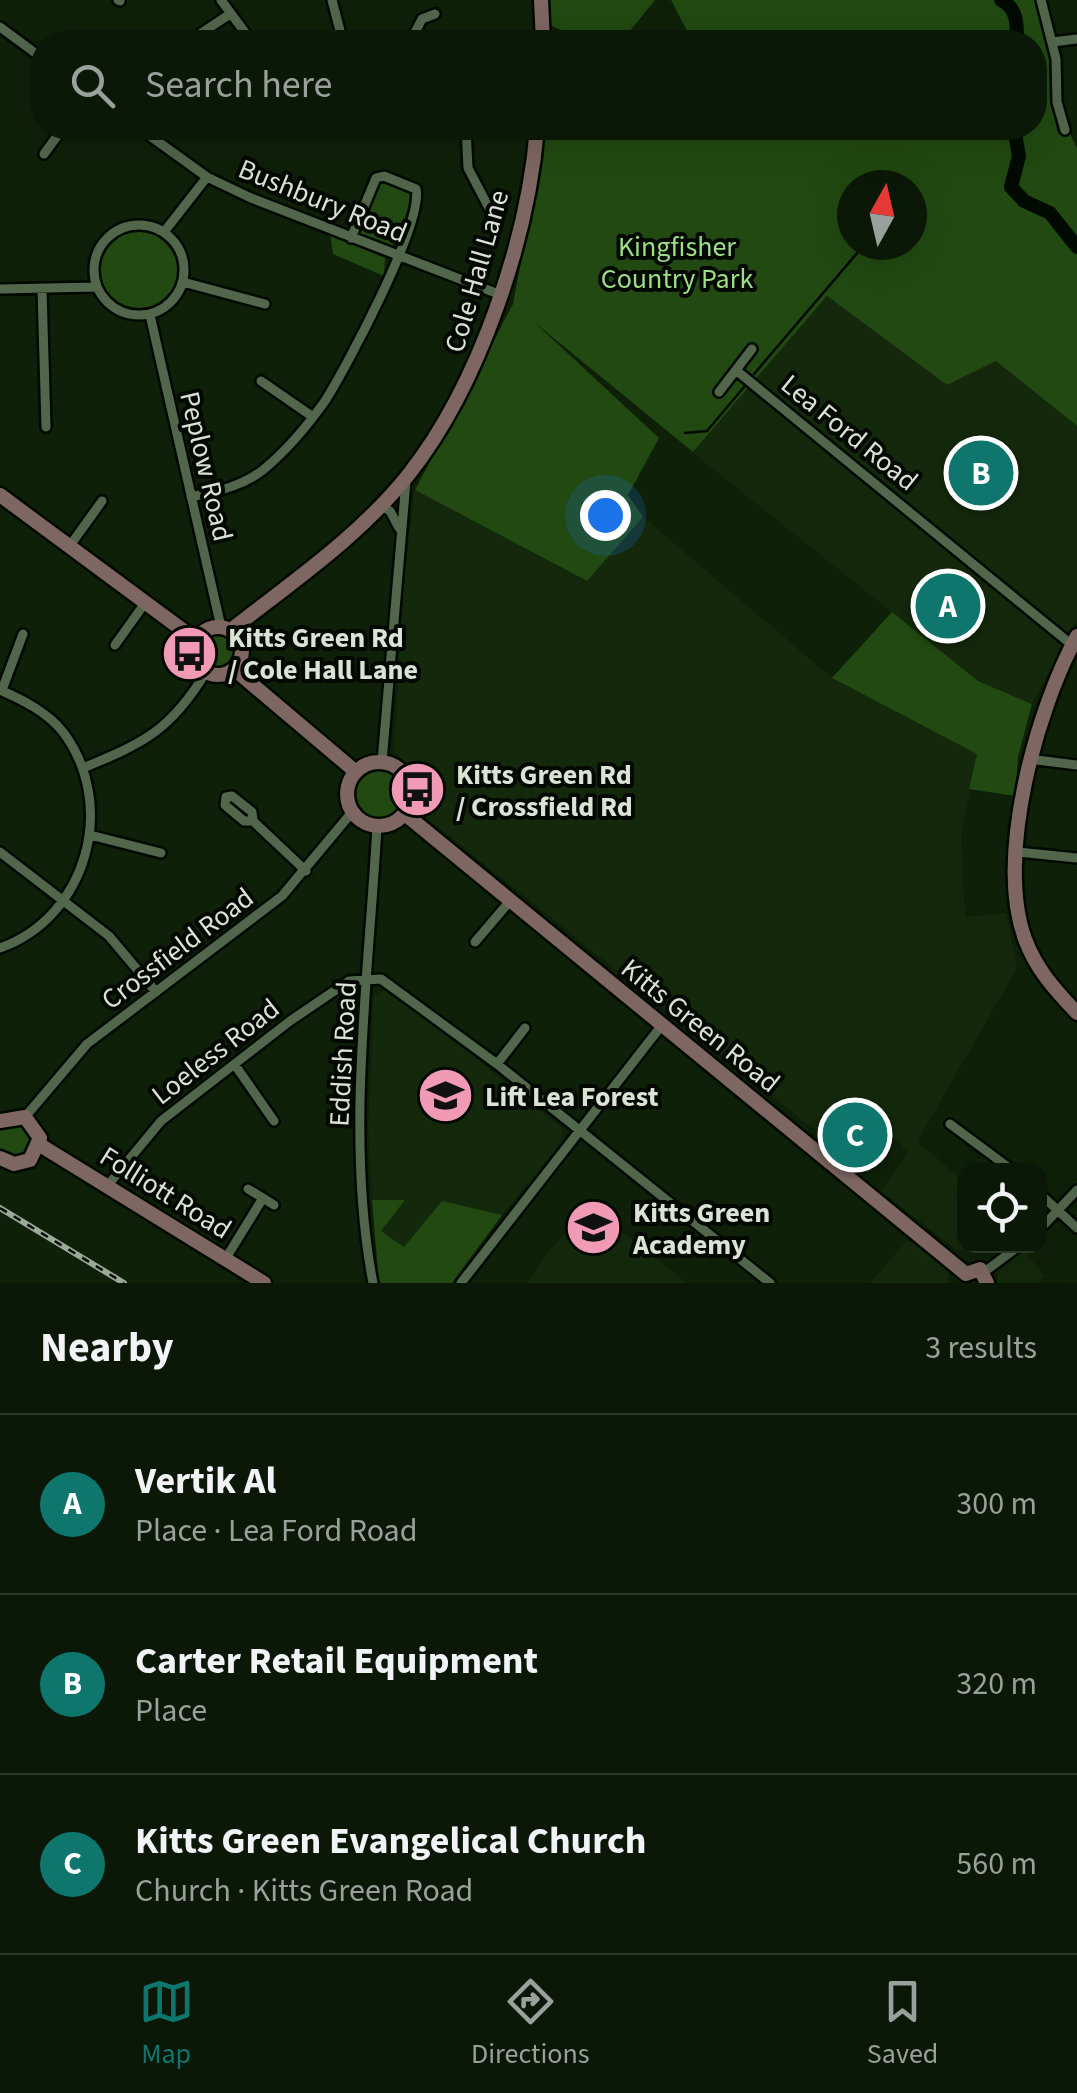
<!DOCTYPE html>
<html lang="en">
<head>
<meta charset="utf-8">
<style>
	:root { --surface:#0b1807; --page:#142111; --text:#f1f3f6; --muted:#9aa09b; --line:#2b3728; --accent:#0f766e }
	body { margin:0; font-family:"Source Sans 3",sans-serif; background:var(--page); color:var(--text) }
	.controls { position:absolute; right:30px; bottom:30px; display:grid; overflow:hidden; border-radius:20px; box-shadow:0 10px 40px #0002 }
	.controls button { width:90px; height:90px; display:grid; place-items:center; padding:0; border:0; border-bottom:2px solid var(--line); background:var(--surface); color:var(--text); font:50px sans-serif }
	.compass { position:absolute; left:837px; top:170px; width:90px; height:90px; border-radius:50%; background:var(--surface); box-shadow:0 10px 40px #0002; rotate:8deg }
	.you { position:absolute; left:605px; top:515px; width:35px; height:35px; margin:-25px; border:8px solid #fff; border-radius:50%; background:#1a73e8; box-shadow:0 0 0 15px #1a73e833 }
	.badge { display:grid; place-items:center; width:65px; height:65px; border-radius:50%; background:var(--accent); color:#fff; font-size:32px; font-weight:700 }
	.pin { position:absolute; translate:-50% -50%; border:5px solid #fff; box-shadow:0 2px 10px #0006 }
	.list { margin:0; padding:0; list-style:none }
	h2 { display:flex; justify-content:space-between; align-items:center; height:130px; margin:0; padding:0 40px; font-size:42px }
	h2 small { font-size:32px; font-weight:400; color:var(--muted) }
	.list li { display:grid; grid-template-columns:65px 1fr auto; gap:30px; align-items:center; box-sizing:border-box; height:180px; padding:0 40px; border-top:2px solid var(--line) }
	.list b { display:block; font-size:38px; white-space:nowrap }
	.list p { margin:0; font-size:32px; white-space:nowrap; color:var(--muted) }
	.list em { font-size:32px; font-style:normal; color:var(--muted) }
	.icon { flex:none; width:55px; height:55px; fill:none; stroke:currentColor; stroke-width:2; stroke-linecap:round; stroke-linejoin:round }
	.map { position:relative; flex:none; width:1077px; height:1283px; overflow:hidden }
	.search { position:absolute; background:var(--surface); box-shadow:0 10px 40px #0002; left:30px; right:30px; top:30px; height:110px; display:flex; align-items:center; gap:25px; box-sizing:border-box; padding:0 35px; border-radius:40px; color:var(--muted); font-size:38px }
	.sheet { height:670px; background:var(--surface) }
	nav { display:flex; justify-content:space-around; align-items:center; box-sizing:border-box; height:140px; border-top:2px solid var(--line); background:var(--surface); font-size:28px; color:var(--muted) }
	nav a { display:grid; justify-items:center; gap:5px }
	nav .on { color:var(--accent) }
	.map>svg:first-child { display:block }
</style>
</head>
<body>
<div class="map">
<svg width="1077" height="1283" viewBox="0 0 1077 1283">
	<rect width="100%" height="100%" fill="#0f2009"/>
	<path fill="#14290c" d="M 827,296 L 947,385 L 996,361 L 1077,426 L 1077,619 L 1032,704 L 978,681 L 693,453 Z
		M 415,490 L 586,581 L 643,517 L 832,678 L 978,754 L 961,834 L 965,917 L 1006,913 L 1017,968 L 917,1142 L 964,1181 L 964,1246 L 1005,1246 L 996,1252 L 981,1246 L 958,1251 L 881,1191 L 909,1151 L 849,1104 L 821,1135 L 421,813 L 420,776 L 394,751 L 404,575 Z
		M 389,988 L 562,1128 L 561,1143 L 502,1215 L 442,1202 L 404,1247 L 381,1231 L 404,1200 L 372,1200 L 368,1130 L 374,995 Z
		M 593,1209 L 687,1283 L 527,1283 L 552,1247 Z
		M 908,1240 L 948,1270 L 949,1283 L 870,1283 Z
		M 1022,1248 L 1045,1276 L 1039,1283 L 998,1283 L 997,1267 Z"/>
	<path fill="#214911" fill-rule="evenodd" d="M 547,0 L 655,0 L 621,42 L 588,42 L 550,25 Z
		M 671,0 L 1035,0 L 1049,52 L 1050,97 L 1058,134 L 1069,131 L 1077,149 L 1077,426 L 996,361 L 947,385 L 827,296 L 693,452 L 534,322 L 659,438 L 628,495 L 643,517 L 587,581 L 415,490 L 513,304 L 546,128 L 1034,128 L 1034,42 L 693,42 ZM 852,185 L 912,185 L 912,245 L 852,245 Z
		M 382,180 L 410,190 L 414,197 L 392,247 L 362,237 L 360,232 Z
		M98 270a41 41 0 1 1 82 0a41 41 0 1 1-82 0Z
		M 330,234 L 385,258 L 384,276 L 333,254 Z
		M 892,612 L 978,681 L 1032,704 L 1018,757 L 1015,796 L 969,789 L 977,754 L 832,678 Z
		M200 651a18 18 0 1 1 36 0a18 18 0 1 1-36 0Z
		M356 794a25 25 0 1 1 50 0a25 25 0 1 1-50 0Z
		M-2 1139a18 18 0 1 1 36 0a18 18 0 1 1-36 0Z
		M 372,1200 L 405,1200 L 381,1231 L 404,1247 L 442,1201 L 502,1215 L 452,1283 L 379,1283 Z"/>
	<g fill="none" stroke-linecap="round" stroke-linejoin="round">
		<path stroke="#000a00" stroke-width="2.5" d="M 754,374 L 864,245
			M 685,433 L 707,431 L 744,387"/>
		<path stroke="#000a00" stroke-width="14" d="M 1001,0 C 1018,8 1017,26 1017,42
			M 1014,128 L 1019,156 L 1011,187 L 1024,201 L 1050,213 L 1077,247"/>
		<defs>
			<path id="street" d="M 118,0 L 120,1
				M 221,0 L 252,42
				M 332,0 L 343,42
				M 1041,0 L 1056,59 L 1057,102 L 1065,130
				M 0,27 L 42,58
				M 196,42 L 200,34 L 230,14
				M 410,42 L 422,19 L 435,14
				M 1052,42 L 1077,39
				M 139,128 L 207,177 L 251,198 L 501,295
				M 466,128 L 468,168 L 489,208
				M 514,128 L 537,134
				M 44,154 L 63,128
				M94 270a45 45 0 1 1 90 0a45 45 0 1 1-90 0Z
				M 164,232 L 207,177
				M 183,282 L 265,304
				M 0,289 L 96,287
				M 42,290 L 46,427
				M 150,315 L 221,627
				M 737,371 L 1072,645
				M 261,381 L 313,417
				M 719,392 L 752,349
				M 191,497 C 217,491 241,487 263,470 C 286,451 308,425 325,401 C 346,368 424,222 416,189 L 384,176 L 376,178 L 351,238
				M 380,505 L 390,511 L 399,528
				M 69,547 L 102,501
				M 115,645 L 145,603
				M 0,690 C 23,700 47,712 63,732 C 118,805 87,917 0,948
				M 2,690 L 23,634
				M 1029,759 L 1077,765
				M 382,762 L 406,481
				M 83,768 C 144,743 171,730 206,672
				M 253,821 L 252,812 L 232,796 L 226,797 L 225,805 L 244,821 L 253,821 L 306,871
				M 90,835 L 161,853
				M 0,852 L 109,936 L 156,992
				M 1018,852 L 1077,858
				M 475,942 L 510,901
				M 497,1064 L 525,1028
				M 235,1065 L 274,1121
				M 25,1117 L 87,1044 L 282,896 L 353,811
				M 950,1124 L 1012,1170
				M 108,1185 L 161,1121 L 290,1021 L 349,981 L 381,979 L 497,1064 L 770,1283
				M 248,1189 L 263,1198
				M 1040,1194 L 1077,1228
				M 1040,1229 L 1077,1190
				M 226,1258 L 263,1198 L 274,1205
				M 984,1272 L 1019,1246
				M 373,1283 C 345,1138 369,974 377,826
				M 461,1283 L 662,1025"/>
			<path id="secondary" d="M 541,0 L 543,42
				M 0,495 L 196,640
				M194 651a24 24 0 1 1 48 0a24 24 0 1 1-48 0Z
				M 231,630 C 292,582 360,536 409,474 C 479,385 528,240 537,128
				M 1077,636 C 1037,709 995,857 1025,939 C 1036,969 1055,990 1077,1013
				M 234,669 L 356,772
				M347 794a32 32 0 1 1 64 0a32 32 0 1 1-64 0Z
				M 405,814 L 966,1274
				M 0,1121 L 25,1117 L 40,1138 L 30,1160 L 14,1164 L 0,1158
				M 40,1145 L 264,1283
				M 966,1274 L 980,1269 L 987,1283"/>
		</defs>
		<use href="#street" stroke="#000900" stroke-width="14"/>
		<use href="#secondary" stroke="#000900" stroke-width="19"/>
		<use href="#street" stroke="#52664c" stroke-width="9"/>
		<use href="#secondary" stroke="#7e6762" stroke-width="14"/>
		<defs>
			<path id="rail" d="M 0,1208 L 124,1283"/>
		</defs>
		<use href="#rail" stroke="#9ca998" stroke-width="6"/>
		<use href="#rail" stroke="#030802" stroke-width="2.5" stroke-dasharray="8" stroke-linecap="butt"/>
	</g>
	<defs>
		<symbol id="bus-disc" viewBox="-11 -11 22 22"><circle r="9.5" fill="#f09ab6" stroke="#030802"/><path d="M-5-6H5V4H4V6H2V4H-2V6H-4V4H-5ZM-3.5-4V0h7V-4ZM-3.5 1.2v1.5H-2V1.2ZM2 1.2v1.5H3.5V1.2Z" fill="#111"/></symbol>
		<symbol id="school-disc" viewBox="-11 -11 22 22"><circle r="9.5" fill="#f09ab6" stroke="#030802"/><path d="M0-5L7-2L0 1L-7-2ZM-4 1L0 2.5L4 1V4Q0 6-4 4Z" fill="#111"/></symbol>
	</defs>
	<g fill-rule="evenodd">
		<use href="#bus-disc" x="158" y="622" width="63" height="63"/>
		<use href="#bus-disc" x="386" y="758" width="63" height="63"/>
		<use href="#school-disc" x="414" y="1064" width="63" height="63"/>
		<use href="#school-disc" x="562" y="1196" width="63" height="63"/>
	</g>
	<g text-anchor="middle" stroke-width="8" stroke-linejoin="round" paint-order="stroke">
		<g font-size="28" fill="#d9e4d5" stroke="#030802">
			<text transform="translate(323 200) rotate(22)" y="10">Bushbury Road</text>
			<text transform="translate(476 271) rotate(-74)" y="10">Cole Hall Lane</text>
			<text transform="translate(850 432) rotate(39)" y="10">Lea Ford Road</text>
			<text transform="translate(207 466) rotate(77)" y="10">Peplow Road</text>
			<text transform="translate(177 948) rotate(-37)" y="10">Crossfield Road</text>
			<text transform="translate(701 1025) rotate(39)" y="10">Kitts Green Road</text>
			<text transform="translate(215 1051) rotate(-38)" y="10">Loeless Road</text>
			<text transform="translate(342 1054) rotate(-87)" y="10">Eddish Road</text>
			<text transform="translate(166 1192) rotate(32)" y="10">Folliott Road</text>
		</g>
		<g font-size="28" fill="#9be084" stroke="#030802">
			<text x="677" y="256">Kingfisher<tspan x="677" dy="32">Country Park</tspan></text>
		</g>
		<g font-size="28" font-weight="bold" fill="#d9e4d5" stroke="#030802" text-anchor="start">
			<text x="228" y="647">Kitts Green Rd<tspan x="228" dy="32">/ Cole Hall Lane</tspan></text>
			<text x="456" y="784">Kitts Green Rd<tspan x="456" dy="32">/ Crossfield Rd</tspan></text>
			<text x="485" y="1106">Lift Lea Forest</text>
			<text x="633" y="1222">Kitts Green<tspan x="633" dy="32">Academy</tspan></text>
		</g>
	</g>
</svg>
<div class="controls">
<button><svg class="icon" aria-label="locate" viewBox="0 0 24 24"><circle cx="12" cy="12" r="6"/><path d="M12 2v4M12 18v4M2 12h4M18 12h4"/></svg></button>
</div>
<svg class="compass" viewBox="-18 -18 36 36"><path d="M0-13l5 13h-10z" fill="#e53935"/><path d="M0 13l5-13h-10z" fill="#9aa09b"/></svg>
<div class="you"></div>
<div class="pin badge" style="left:948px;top:606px">A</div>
<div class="pin badge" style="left:981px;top:473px">B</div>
<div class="pin badge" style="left:855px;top:1135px">C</div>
<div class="search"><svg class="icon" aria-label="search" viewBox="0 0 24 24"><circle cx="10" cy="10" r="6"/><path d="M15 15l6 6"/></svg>Search here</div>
</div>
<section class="sheet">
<h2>Nearby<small>3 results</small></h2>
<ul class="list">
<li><span class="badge">A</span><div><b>Vertik Al</b><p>Place · Lea Ford Road</p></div><em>300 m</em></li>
<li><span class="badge">B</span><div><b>Carter Retail Equipment</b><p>Place</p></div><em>320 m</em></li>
<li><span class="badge">C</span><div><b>Kitts Green Evangelical Church</b><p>Church · Kitts Green Road</p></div><em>560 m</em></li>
</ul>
</section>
<nav>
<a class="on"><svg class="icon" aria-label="map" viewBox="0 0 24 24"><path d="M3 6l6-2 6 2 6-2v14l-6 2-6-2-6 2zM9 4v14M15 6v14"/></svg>Map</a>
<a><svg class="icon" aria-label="directions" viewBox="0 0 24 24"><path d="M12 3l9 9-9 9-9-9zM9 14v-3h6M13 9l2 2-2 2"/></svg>Directions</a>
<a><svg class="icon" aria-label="saved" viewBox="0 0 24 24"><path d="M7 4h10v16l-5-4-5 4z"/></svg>Saved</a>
</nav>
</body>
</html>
